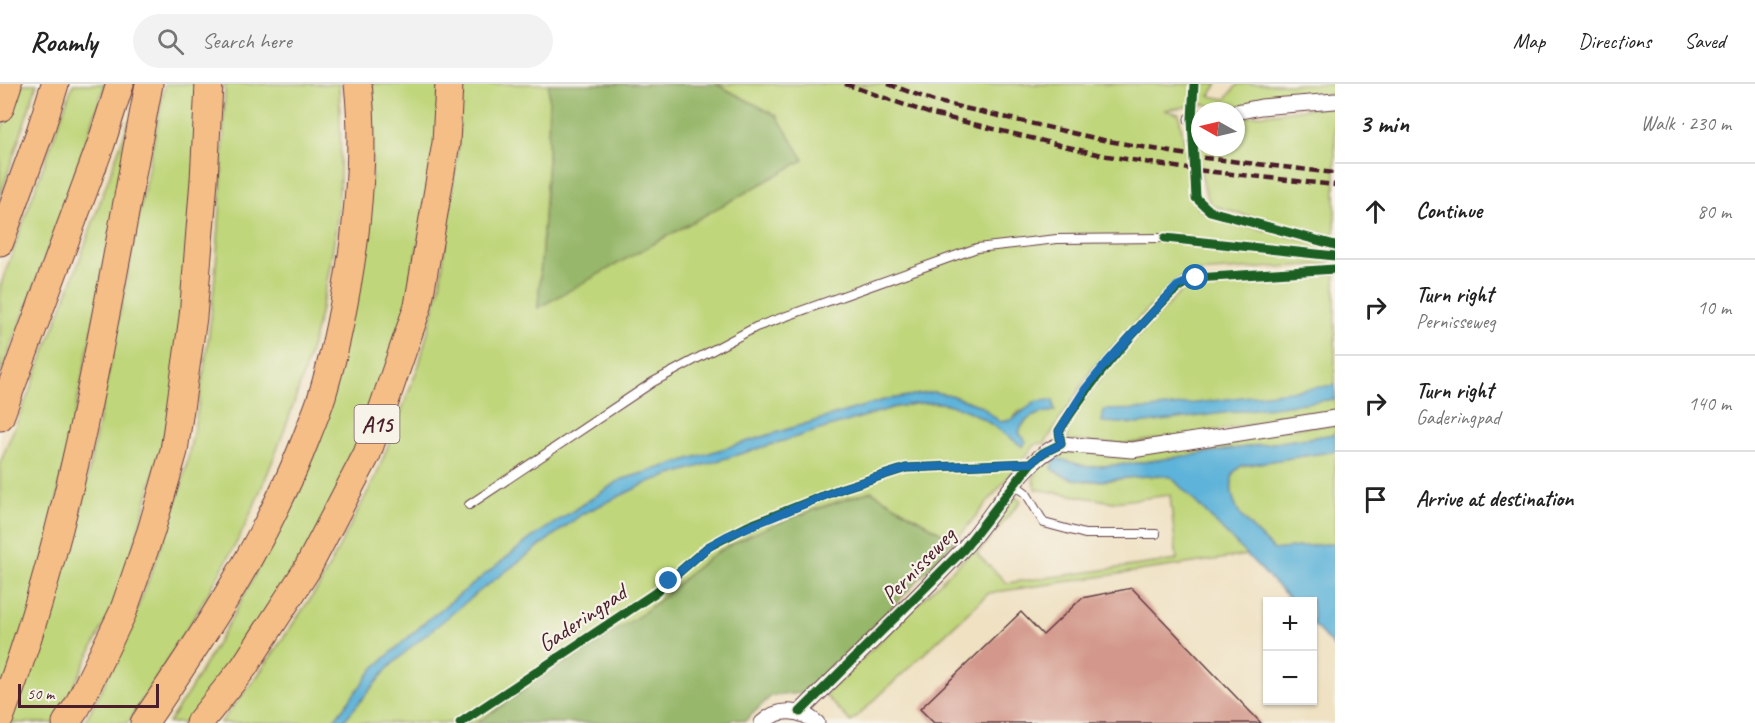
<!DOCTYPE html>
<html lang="en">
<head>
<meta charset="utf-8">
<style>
	:root { --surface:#fff; --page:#f2f2f2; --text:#222; --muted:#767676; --line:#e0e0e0 }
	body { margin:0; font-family:Caveat,sans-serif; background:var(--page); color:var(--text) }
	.controls { position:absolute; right:18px; bottom:18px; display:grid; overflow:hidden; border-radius:0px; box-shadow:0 2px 4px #0004 }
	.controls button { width:54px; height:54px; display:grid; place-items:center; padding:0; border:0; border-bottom:2px solid var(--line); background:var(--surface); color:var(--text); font:30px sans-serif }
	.compass { position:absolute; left:1191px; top:18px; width:54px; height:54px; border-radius:50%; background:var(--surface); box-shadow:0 2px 4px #0004; rotate:278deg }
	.scale { position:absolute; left:18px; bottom:15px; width:141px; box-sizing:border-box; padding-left:6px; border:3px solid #4a1f2b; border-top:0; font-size:16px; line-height:21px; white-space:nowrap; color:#4a1f2b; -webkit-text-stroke:4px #f7f3e8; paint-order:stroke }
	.stop { position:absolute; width:18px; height:18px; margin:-14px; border:4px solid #1f6fb2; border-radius:50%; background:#fff }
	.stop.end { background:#1f6fb2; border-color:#fff; box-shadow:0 2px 6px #0008 }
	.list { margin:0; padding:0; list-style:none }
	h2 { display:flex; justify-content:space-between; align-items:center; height:78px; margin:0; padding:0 24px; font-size:26px }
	h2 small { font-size:20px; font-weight:400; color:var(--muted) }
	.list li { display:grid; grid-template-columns:39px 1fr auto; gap:18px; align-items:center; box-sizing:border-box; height:96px; padding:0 24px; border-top:2px solid var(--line) }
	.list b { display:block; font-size:22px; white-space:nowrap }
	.list p { margin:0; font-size:20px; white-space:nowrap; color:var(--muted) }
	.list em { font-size:20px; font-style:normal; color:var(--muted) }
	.icon { flex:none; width:33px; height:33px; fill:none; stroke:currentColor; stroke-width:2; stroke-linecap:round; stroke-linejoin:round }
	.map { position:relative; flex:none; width:1335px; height:639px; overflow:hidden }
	header { display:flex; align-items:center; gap:36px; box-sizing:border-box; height:84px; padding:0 30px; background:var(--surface); border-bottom:2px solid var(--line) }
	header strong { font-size:28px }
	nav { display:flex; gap:33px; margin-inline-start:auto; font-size:21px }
	.search { width:420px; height:54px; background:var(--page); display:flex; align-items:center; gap:15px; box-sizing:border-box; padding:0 21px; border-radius:33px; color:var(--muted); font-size:22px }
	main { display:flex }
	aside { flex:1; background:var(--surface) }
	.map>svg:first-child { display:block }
</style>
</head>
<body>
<header>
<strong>Roamly</strong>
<div class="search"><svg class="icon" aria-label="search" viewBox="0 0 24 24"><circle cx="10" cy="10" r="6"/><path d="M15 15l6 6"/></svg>Search here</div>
<nav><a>Map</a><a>Directions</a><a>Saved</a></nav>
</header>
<main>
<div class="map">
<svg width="1335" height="639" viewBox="0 0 1335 639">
	<rect width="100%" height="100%" fill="#f7f3e8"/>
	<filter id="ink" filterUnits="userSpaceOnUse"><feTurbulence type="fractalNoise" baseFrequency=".0167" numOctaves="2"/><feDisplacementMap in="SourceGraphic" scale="12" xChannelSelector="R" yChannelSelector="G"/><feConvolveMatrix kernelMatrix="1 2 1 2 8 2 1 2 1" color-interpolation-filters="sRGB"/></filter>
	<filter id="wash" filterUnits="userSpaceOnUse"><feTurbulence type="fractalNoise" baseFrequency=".008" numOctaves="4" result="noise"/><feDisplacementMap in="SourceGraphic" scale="24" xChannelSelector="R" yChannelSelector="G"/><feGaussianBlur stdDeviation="1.35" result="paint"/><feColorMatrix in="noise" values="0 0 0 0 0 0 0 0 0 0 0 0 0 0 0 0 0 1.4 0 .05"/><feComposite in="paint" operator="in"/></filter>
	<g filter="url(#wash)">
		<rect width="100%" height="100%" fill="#efe1c2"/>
		<path fill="#bfd67a" stroke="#847a52" stroke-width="1.5" d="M 16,0 L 37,0 L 0,113 L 0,50 Z
			M 73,0 L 105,0 C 73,98 39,195 0,290 L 0,203 Z
			M 165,0 L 204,0 L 179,300 L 123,501 L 56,639 L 0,639 L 0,379 L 32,301 L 72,197 L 129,37 L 135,38 L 53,435 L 78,442 Z
			M 225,0 L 339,0 C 341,50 342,100 335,150 C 323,237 298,317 264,398 C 257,414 250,432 242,448 C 208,514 167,576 128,639 L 84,639 C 113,587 135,533 155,478 C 168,443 182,406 189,369 C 215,248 222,124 225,0 Z
			M 372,0 L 440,0 L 437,58 L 404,239 L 371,341 L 306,475 L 189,639 L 168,639 L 190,606 L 233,532 L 274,454 L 372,93 Z
			M 460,0 L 549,0 L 548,75 L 538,223 L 777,32 L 716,0 L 1218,0 L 1209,12 L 1226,15 L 1238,0 L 1335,0 L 1335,10 L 1218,26 L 1206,20 L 1164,26 L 1179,30 L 1190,92 L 1190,108 L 1198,124 L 1211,132 L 1244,141 L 1329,162 L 1333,165 L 1331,176 L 1328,180 L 1195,188 L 1179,195 L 1140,233 L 1093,284 L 1045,359 L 1036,360 L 955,457 L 871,407 L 818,424 L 750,451 L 719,467 L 703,478 L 672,507 L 642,530 L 476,639 L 342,639 L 388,584 L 411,563 L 477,509 L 582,430 L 651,397 L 895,323 C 910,321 926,317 941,319 C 967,322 999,343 1023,355 L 1019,350 C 1023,332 1039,329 1055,327 L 1053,316 L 1019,328 L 1011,336 L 1000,338 L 981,322 L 950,311 L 933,308 L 884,316 L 620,396 L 530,455 L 430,534 L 374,584 L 332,639 L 220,639 L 256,594 L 319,502 L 377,390 L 419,281 L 440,201 L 458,63 Z
			M 1335,21 L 1335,153 C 1294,141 1250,136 1210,120 C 1200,95 1197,66 1199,39 L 1200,63 L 1236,63 L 1236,34 Z
			M 1335,190 L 1335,329 L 1123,360 L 1068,357 L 1067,344 L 1073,331 L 1109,283 L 1182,206 L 1200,197 Z
			M 1335,340 L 1335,350 L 1130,380 L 1088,383 L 1056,374 L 1051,385 C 1085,411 1133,386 1171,393 L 1248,471 L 989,509 L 851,638 L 825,611 L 973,466 L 1015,413 L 1021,417 L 977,470 L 1007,499 L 1177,476 L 1170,411 L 1113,418 L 1036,405 L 1033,395 L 1043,377 L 1062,367 Z
			M 1335,367 L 1335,459 L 1274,466 C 1251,442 1225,426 1233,389 L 1241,382 Z"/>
		<path fill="#97b76a" stroke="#706b4a" stroke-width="1.5" d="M 549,0 L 716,0 L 777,32 L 804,76 L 538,224 L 548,75 Z
			M 871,407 L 955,457 L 884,532 L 813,600 L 802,609 L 771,612 L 745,637 L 733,635 L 729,639 L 477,639 C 529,600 586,568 640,531 C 668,512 690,485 718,468 C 765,440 820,424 871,407 Z"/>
		<path fill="#5db3d9" stroke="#546982" stroke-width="1.5" d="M 1335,301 L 1335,315 L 1138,340 L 1102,338 L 1104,326 L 1150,325 Z
			M 933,308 L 950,311 L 981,322 L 1000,338 L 1011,336 L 1037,317 L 1053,316 L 1055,327 C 1039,329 1023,332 1019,349 L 1026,357 L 1023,363 C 999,346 972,323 941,319 C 926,317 910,321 895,323 L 651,397 L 582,430 L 477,509 L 411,563 L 388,584 L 342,639 L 332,639 L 374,584 L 430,534 L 530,455 L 620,396 L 884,316 Z
			M 1335,350 L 1335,367 L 1241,382 L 1233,389 C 1225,426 1251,442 1274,466 L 1335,459 L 1335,564 L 1313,540 L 1312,518 L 1292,517 L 1171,393 C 1132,386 1085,411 1051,384 L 1056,374 L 1088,383 L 1130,380 Z"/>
		<g id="blocks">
			<path fill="#d3988b" d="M 1132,504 L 1261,639 L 934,639 L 920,625 L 1021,528 L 1043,551 L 1082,514 Z"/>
		</g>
	</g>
	<g filter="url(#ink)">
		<use href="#blocks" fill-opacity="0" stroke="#633c42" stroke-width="1.5"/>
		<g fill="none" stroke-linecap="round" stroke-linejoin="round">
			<defs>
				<path id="service" d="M 1015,401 L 1026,409 L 1044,439 L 1085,450 L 1156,450
					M 469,421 L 653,298 L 756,243 L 977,164 L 1057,155 L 1165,154"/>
				<path id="minor" d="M 1236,28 L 1261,23 L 1335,17
					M 1192,35 L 1200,34
					M 800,628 C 854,574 910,522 962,466 C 992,435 1021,376 1061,360 L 1132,366 L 1335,334
					M 762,639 C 779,623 800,625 817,639"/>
				<path id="motorway" d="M 0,24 L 8,0
					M 0,158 L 40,48 L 55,0
					M 0,333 L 101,60 L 120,0
					M 0,634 C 77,430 108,213 149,0
					M 66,639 L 77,623 L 123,528 L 151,447 L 174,367 L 193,233 L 204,96 L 209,0
					M 144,639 C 206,548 267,456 307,352 C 313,336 320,321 324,305 C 338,257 347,207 354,158 C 360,106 364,53 358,0
					M 199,639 L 244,583 L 306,487 L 367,370 L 418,222 L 446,59 L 449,0"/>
			</defs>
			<use href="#service" stroke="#633c42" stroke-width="10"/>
			<use href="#minor" stroke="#633c42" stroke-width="17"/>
			<use href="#motorway" stroke="#633c42" stroke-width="29"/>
			<use href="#service" stroke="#fff" stroke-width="8"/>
			<use href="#minor" stroke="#fff" stroke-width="15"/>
			<use href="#motorway" stroke="#f6be87" stroke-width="27"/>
			<path stroke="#4a1f2b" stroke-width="4.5" stroke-dasharray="9 4.5" stroke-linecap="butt" d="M 845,0 L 928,29 L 1101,71 L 1195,86 L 1335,101
				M 888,0 L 934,17 L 1103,56 L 1205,74 L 1335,89"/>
			<defs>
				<path id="cycleway" d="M 1194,0 L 1192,35 L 1196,114 L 1210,127 L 1335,161
					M 1165,154 L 1335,172
					M 800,628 L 964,465 L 1031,379 L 1043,369 L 1061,360 L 1059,347 C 1086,305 1110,275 1144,238 C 1162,219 1172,205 1196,194 L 1335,185
					M 460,639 L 655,509 L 708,463 L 748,442 L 843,404 L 906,384 L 1031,379"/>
			</defs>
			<use href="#cycleway" stroke="#f7f3e8" stroke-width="13"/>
			<use href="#cycleway" stroke="#1b5e20" stroke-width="9"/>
		</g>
	</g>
	<g fill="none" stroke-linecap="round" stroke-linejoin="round" filter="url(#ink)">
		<path stroke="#1f6fb2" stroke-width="8" d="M 669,497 L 708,463 L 727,452 L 843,404 L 906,384 L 1031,379 L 1043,369 L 1061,360 L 1059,347 L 1085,305 L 1108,277 L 1177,202 L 1196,194"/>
	</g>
	<g text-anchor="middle" stroke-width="4.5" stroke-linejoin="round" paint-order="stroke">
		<rect fill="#f7f3e8" stroke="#7e5f64" stroke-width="1.5" x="354.5" y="321" width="45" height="38" rx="4.5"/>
		<g font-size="22" font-weight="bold" fill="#4a1f2b">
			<text x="377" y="348">A15</text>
		</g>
		<g font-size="24" fill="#4a1f2b" stroke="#f7f3e8">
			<text transform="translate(918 481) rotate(-46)" y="8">Pernisseweg</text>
			<text transform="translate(582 534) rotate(-34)" y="8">Gaderingpad</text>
		</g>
	</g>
</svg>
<div class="controls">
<button>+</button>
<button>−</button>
</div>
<svg class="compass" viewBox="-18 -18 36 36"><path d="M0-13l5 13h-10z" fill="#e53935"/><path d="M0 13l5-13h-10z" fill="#767676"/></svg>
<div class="scale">50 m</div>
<div class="stop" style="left:1196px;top:194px"></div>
<div class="stop end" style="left:669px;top:497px"></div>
</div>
<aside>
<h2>3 min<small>Walk · 230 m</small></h2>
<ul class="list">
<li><svg class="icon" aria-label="ahead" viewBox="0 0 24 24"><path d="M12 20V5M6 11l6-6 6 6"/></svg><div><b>Continue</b></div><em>80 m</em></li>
<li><svg class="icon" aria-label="right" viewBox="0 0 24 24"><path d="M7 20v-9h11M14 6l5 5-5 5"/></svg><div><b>Turn right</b><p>Pernisseweg</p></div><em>10 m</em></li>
<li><svg class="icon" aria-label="right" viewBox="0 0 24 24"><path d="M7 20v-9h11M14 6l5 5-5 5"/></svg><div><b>Turn right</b><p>Gaderingpad</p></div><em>140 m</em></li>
<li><svg class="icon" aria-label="arrive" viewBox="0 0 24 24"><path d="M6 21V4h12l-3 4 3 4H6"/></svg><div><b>Arrive at destination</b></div></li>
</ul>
</aside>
</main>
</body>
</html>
